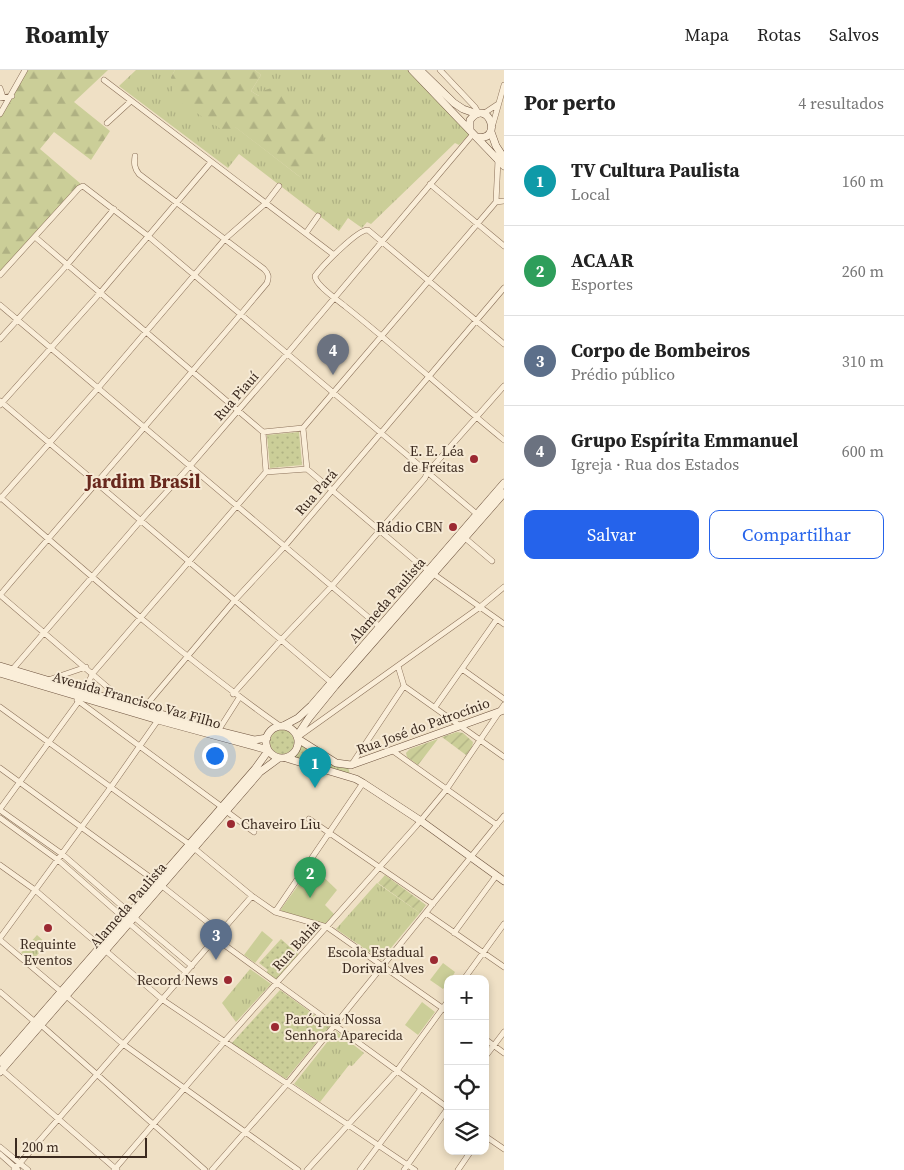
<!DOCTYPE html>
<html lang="pt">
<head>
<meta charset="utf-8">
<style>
	:root { --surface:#fff; --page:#f6f6f6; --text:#222; --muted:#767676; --line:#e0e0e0; --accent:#2563eb }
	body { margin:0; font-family:"Source Serif 4",serif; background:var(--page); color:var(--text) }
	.controls { position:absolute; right:15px; bottom:15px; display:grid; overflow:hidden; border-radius:10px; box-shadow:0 2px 8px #0003 }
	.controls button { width:45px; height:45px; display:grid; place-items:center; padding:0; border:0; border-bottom:1px solid var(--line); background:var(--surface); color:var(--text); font:25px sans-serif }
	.scale { position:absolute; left:15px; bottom:12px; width:132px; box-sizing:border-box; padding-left:5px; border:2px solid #3b2a1f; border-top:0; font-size:14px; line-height:18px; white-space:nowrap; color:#3b2a1f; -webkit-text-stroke:4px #f6ead5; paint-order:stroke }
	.you { position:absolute; left:214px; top:685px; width:18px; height:18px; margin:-12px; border:4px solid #fff; border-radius:50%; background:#1a73e8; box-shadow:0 0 0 8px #1a73e833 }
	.badge { display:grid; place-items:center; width:32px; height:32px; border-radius:50%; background:var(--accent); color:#fff; font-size:16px; font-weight:700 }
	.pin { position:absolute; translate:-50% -41px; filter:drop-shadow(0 1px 2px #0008) }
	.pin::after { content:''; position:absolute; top:26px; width:18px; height:15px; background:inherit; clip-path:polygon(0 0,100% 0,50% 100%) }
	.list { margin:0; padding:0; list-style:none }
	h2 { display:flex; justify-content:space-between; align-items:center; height:65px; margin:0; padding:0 20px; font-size:21px }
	h2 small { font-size:16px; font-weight:400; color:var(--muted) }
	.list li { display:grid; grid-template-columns:32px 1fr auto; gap:15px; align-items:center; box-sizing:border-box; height:90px; padding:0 20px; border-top:1px solid var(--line) }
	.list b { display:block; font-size:19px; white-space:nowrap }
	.list p { margin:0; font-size:16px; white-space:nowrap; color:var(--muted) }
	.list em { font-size:16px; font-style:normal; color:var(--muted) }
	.actions { display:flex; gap:10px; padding:15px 20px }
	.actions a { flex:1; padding:11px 0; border:1px solid var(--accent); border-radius:10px; text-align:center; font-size:18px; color:var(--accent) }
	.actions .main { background:var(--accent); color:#fff }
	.icon { flex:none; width:28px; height:28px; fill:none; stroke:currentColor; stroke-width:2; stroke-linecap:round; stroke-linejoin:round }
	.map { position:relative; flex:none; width:504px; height:1100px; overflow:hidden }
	header { display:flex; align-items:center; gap:30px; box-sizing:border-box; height:70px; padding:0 25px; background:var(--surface); border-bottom:1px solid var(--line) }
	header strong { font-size:24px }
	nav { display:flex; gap:28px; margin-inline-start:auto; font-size:18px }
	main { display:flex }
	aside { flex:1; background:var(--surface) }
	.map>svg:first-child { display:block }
</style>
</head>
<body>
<header>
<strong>Roamly</strong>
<nav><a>Mapa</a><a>Rotas</a><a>Salvos</a></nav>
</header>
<main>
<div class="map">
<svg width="504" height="1100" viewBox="0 0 504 1100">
	<defs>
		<pattern id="grass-tufts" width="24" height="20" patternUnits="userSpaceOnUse" patternTransform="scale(1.25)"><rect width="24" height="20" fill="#cbce98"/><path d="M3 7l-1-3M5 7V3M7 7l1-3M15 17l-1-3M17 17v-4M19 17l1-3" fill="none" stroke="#afb183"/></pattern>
		<pattern id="forest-firs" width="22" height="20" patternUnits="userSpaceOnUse" patternTransform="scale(1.25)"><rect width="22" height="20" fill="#cbce98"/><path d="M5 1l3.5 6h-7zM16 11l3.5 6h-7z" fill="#afb183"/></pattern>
		<pattern id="park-dots" width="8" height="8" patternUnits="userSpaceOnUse" patternTransform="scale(1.25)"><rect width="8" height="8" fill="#cbce98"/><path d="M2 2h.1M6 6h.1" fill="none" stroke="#afb183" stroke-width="1.8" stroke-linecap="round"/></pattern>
		<pattern id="garden-furrows" width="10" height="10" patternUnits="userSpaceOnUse" patternTransform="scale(1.25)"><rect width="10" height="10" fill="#cbce98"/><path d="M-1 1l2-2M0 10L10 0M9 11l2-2" fill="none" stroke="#afb183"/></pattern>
	</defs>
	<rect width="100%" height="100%" fill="#efe0c5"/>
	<path fill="url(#grass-tufts)" d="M 136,0 L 175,0 L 171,7 L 300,107 L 259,26 L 251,21 L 261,5 L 255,0 L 408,0 L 469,61 L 469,65 L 459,75 L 455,73 L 371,154 L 367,152 L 362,158 L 348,148 L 339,161 L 239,84 L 228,98 L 119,16 Z
		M 377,813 L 420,843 L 381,890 L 336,859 Z
		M 37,865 L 47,874 L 31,892 L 21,883 Z
		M 250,899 L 271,914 L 236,952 L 222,933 Z
		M 336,961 L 364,983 L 352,996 L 349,995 L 320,1032 L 294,1014 Z"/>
	<path fill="url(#forest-firs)" d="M 25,0 L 108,0 L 74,32 L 110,61 L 91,90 L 54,62 L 40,79 L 81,114 L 35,167 L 0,202 L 0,45 Z
		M 175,0 L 255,0 L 261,5 L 251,21 L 259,26 L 265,20 L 275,17 L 286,23 L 322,55 L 324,70 L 300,107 L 235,57 L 227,63 L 174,28 L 171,7 Z"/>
	<path fill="url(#park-dots)" d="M 299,362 L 302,395 L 270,398 L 267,365 Z
		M270 672a12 12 0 1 1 24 0a12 12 0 1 1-24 0Z
		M 301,672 L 348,697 L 350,704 L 294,688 L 299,681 Z
		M 281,869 L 299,885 L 276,911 L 265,904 L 268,900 L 259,893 Z
		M 280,920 L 330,956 L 286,1009 L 231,974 Z"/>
	<path fill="url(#garden-furrows)" d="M 457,662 L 463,663 L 473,672 L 472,677 L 466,685 L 442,667 Z
		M 438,669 L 418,695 L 407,687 L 406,683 L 410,679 Z
		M 385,805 L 426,835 L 420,843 L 378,813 Z"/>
	<path fill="#cbce98" d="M 312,796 L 337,820 L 325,835 L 335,845 L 327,854 L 324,854 L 282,842 L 281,839 Z
		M 262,861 L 273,870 L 255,893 L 244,885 Z
		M 443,893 L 455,902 L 451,909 L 448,909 L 448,913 L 443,919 L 430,910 Z
		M 422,932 L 435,942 L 418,965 L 405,955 Z"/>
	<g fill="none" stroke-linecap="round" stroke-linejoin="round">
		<defs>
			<path id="street" d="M 440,0 L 475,37 L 479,44
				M 104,10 L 334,185
				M 0,18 L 3,27
				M 0,28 L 12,26
				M 0,44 L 25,0
				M 483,44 L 498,34
				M 107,53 L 131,31
				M 493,54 L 504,15
				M 430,114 L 504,176
				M 496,132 L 504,131
				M 306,163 L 318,146
				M 35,167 L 263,362 L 266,402
				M 0,205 L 79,118 L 83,116 L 148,166 L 478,445
				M 0,235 L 381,558
				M 0,269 L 67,195 L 114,139
				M 504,274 L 368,160 C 358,159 322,196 315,206 C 315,215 339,231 346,237 C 400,280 451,327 504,370
				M 0,331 L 333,614
				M 0,335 L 100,223 L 211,92
				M 303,358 L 496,132 L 498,90
				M 263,362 L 303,358 L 307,399
				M 266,402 L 307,399 L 418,493 L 504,554
				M 0,427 C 91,506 182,587 280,656
				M 0,429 L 99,317 L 225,169 L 266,133 L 279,116
				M 465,468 L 492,491
				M 0,525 C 89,421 179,318 267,213 C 269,207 269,204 264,199 L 139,104 C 134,98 134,93 135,86
				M 0,525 L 126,633
				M 398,596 L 404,616 L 504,687
				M 462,599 L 504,629
				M 12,600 L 141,450 L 190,396 L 287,284 L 473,64
				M 48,610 L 86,597
				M 233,624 L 281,570 L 331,517 L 425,408 L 427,403 L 504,316
				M 77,630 L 222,737
				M 0,637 L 189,774 L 252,826 L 275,842 L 327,857 L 448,942
				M 435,637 L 497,549
				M 143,639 L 235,530 L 284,477 L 504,218
				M 218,661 L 239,628
				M 298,667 L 480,537 L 504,517
				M 393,681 L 497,755
				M 352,694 L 404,616
				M 0,698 L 162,816 L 220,862
				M 0,739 L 79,631 L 93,603 L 266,402
				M 0,740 L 62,784 L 130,843
				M 226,741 L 254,762
				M 0,748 L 58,790 L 125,849
				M 309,749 L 433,834
				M 0,795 L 35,820 L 163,930 L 415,1100
				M 275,842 L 363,713
				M 426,843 L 504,897
				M 135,848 L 192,896
				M 130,854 L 186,902
				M 454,863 L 496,806
				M 0,868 L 111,717 L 158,650
				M 215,868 L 448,1038
				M 0,870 L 123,974 L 298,1100
				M 464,909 L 504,854
				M 0,922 L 35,952
				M 41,955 L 205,1100
				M 485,969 L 504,983
				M 485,987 L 504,962
				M 2,1000 L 117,1100
				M 485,1066 L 504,1079
				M 0,1077 L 28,1100
				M 0,1084 L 18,1100
				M 14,1100 L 252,826
				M 114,1100 L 224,972 L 417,755 L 446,720 L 504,635
				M 212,1100 L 287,1014 L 504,746
				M 307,1100 L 396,1002 L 448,931
				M 360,1100 L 420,1020
				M 404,1100 L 448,1038
				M 458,1100 L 471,1081"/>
			<path id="secondary" d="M 412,0 L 504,96
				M 420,0 L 454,33 L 463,39 L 477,44
				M 470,59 L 470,50 C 488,26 504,72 477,67
				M 491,62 L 496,76 L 504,88
				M 0,596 L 218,661 L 254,670 L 267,668
				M 0,603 L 158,650 L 268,680
				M 283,656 L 298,648 L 311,636 L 504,413
				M266 672a16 16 0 1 1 32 0a16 16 0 1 1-32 0Z
				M 297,666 L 309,648 L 335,616 L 504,423
				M 298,669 L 336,693 L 351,695 L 504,640
				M 286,688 L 356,709 L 363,713 L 421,751 L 504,811
				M 0,992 L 255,699 L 268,681
				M 0,1002 L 260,702 L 279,688"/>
		</defs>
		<use href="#street" stroke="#8b715a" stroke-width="6"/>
		<use href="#secondary" stroke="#6d523e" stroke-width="8"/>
		<use href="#street" stroke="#faeed9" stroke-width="5"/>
		<use href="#secondary" stroke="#faeed9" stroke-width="7"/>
	</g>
	<g fill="#9b2932" stroke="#f6ead5" stroke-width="2">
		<circle cx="474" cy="389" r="5"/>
		<circle cx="453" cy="457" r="5"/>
		<circle cx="231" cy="754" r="5"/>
		<circle cx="48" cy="858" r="5"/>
		<circle cx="434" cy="890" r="5"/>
		<circle cx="228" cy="910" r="5"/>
		<circle cx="275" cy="957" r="5"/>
	</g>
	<g text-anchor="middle" stroke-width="4" stroke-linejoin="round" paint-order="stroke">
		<g font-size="14" fill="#3b2a1f" stroke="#f6ead5">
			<text transform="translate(236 326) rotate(-49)" y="5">Rua Piauí</text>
			<text transform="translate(316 422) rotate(-49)" y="5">Rua Pará</text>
			<text transform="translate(387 530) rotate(-49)" y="5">Alameda Paulista</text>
			<text transform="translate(137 630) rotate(16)" y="5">Avenida Francisco Vaz Filho</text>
			<text transform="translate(423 656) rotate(-20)" y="5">Rua José do Patrocínio</text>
			<text transform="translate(128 835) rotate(-49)" y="5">Alameda Paulista</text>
			<text transform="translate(296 875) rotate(-48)" y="5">Rua Bahia</text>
		</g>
		<g font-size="14" fill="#3b2a1f" stroke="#f6ead5" text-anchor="end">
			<text x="464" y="386">E. E. Léa<tspan x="464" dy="16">de Freitas</tspan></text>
			<text x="443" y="462">Rádio CBN</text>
			<text x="241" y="759" text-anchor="start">Chaveiro Liu</text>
			<text x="48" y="879" text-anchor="middle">Requinte<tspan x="48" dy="16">Eventos</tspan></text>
			<text x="424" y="887">Escola Estadual<tspan x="424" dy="16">Dorival Alves</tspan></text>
			<text x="218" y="915">Record News</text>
			<text x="285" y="954" text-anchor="start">Paróquia Nossa<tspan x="285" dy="16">Senhora Aparecida</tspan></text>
		</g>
		<g font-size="19" font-weight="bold" fill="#68281d" stroke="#f6ead5">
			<text x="143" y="418">Jardim Brasil</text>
		</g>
	</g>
</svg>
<div class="controls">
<button>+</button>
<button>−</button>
<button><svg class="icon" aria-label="locate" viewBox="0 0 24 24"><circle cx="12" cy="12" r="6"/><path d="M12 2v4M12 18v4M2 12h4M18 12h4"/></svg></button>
<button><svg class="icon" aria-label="layers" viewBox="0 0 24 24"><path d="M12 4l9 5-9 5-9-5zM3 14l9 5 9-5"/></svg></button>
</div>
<div class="scale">200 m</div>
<div class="you"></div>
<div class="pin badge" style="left:315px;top:718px;background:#0f9aa8">1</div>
<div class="pin badge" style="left:310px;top:828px;background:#2e9e5b">2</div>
<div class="pin badge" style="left:216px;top:890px;background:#5c6f8a">3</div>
<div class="pin badge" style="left:333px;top:305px;background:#6b7280">4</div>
</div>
<aside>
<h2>Por perto<small>4 resultados</small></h2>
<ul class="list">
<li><span class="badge" style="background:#0f9aa8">1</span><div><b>TV Cultura Paulista</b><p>Local</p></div><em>160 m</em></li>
<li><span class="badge" style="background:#2e9e5b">2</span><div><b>ACAAR</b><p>Esportes</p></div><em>260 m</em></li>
<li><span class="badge" style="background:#5c6f8a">3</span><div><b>Corpo de Bombeiros</b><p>Prédio público</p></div><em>310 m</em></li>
<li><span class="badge" style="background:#6b7280">4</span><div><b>Grupo Espírita Emmanuel</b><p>Igreja · Rua dos Estados</p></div><em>600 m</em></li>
</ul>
<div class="actions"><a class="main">Salvar</a><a>Compartilhar</a></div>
</aside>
</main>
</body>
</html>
